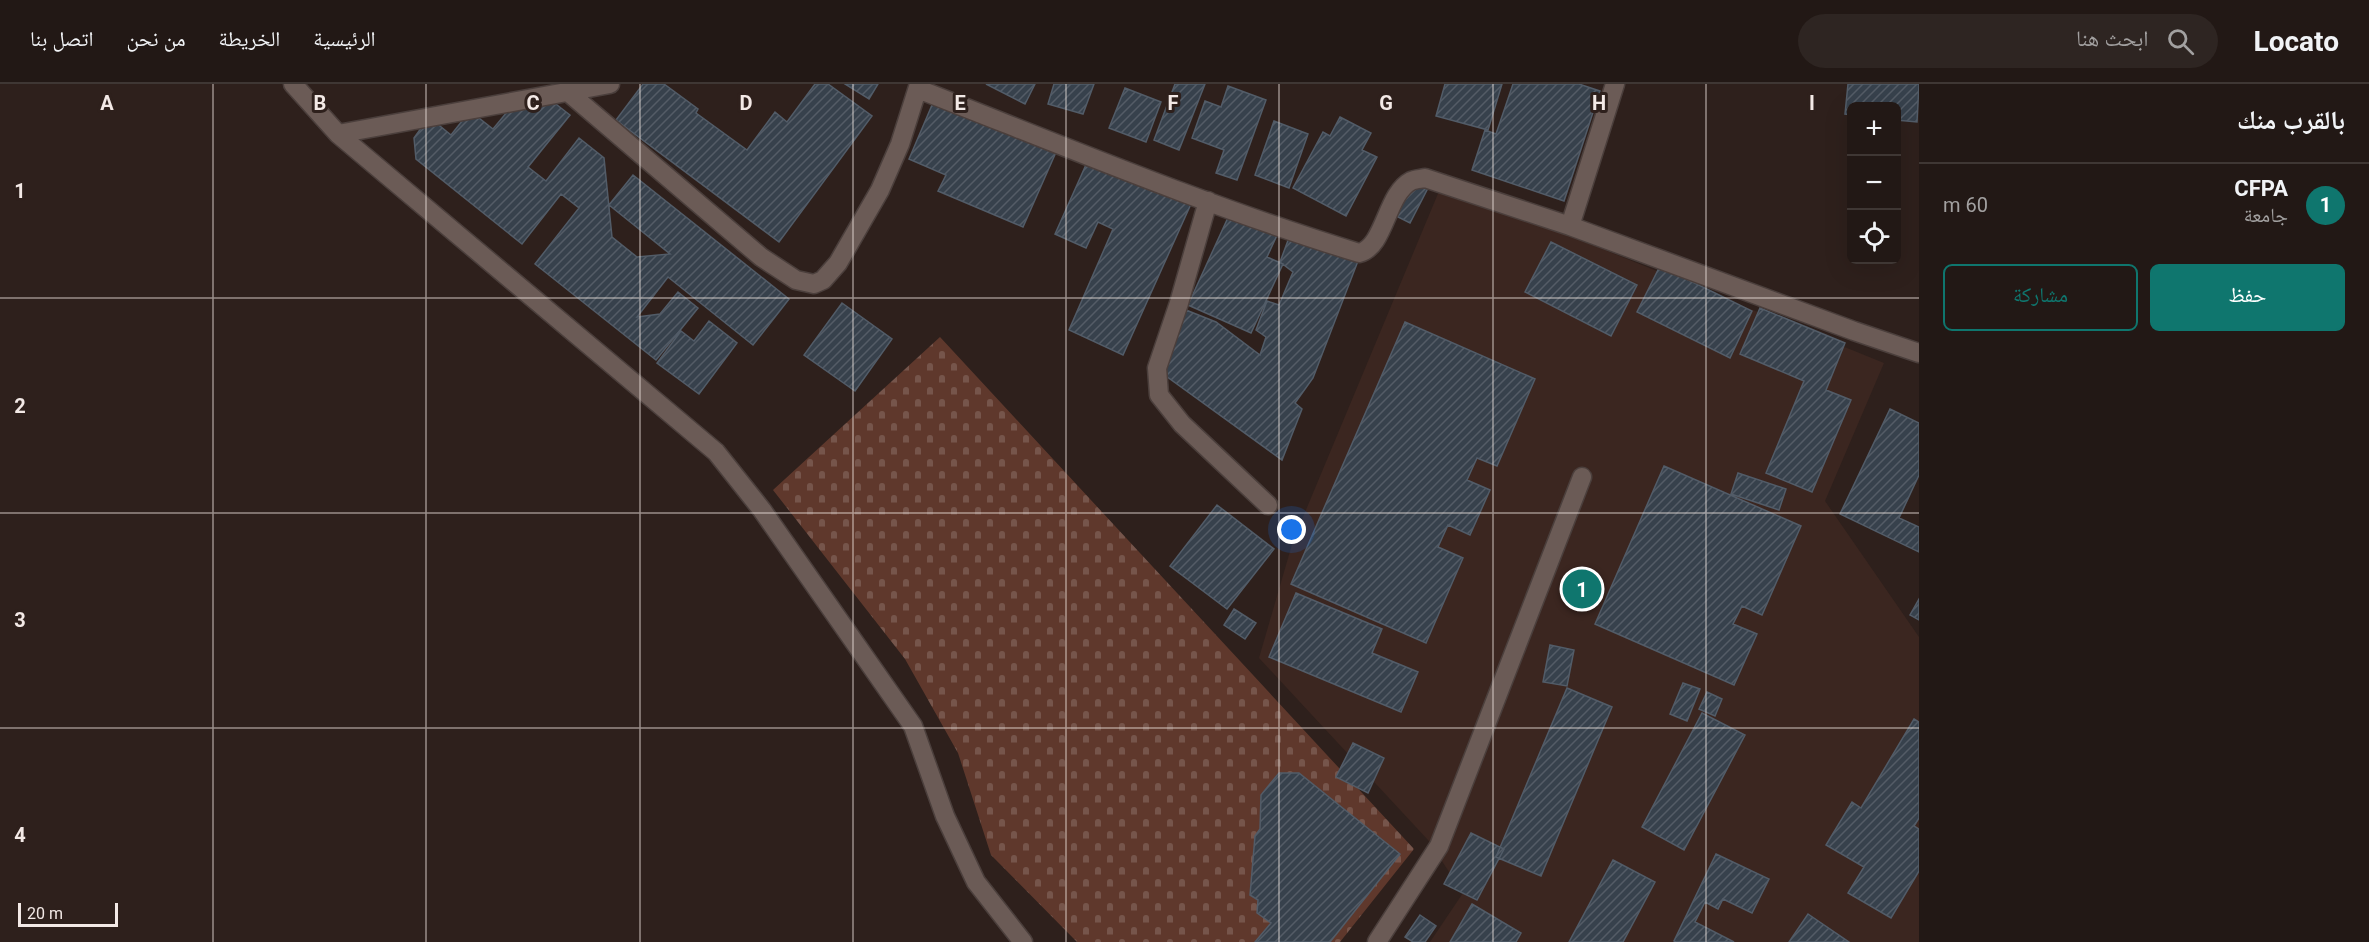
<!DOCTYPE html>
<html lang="ar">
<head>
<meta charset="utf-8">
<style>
	:root { --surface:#221815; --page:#2e2522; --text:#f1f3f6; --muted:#a2a0a0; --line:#3f3734; --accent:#0f766e }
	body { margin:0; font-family:Roboto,"Noto Naskh Arabic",sans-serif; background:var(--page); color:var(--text); direction:rtl }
	.controls { position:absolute; right:18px; top:18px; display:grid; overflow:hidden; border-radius:9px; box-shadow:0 6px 24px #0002 }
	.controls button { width:54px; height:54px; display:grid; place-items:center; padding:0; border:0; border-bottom:2px solid var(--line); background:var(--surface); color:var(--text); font:30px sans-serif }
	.scale { position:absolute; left:18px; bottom:15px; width:100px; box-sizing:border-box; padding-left:6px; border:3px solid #f3e9e6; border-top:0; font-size:16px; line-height:21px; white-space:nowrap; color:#f3e9e6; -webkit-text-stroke:4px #2e201c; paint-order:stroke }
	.you { position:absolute; left:1292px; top:446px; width:21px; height:21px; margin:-15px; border:4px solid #fff; border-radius:50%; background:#1a73e8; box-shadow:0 0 0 9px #1a73e833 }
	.badge { display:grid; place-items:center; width:39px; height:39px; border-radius:50%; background:var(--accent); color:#fff; font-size:20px; font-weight:700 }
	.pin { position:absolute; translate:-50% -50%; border:3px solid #fff; box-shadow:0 2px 6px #0006 }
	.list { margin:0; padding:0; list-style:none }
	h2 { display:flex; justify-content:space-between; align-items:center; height:78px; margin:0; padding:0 24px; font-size:26px }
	h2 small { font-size:20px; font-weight:400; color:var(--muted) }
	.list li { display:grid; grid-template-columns:39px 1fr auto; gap:18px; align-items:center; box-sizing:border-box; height:84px; padding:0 24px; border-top:2px solid var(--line) }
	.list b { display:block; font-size:22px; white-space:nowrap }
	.list p { margin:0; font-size:20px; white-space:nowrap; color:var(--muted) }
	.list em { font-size:20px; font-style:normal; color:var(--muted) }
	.actions { display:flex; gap:12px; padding:18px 24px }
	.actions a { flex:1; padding:14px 0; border:2px solid var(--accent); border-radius:9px; text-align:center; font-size:21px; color:var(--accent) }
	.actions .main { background:var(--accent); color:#fff }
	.icon { flex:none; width:33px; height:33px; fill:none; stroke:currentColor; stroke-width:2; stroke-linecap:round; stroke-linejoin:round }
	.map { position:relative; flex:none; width:1919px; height:858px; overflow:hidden; direction:ltr }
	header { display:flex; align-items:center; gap:36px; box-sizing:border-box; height:84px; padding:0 30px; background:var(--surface); border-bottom:2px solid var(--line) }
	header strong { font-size:28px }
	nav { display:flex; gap:33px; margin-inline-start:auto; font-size:21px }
	.search { width:420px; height:54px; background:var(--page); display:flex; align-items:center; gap:15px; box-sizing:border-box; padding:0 21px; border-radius:33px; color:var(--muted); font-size:22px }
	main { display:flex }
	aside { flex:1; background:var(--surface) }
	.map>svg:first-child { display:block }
</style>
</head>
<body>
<header>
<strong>Locato</strong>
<div class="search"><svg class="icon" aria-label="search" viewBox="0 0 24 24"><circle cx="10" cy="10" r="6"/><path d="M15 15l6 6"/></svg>ابحث هنا</div>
<nav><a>الرئيسية</a><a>الخريطة</a><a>من نحن</a><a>اتصل بنا</a></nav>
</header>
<main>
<aside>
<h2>بالقرب منك<small></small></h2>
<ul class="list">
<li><span class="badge">1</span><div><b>CFPA</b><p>جامعة</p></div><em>60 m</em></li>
</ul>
<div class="actions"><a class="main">حفظ</a><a>مشاركة</a></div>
</aside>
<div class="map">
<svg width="1919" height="858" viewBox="0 0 1919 858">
	<defs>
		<pattern id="cemetery-stones" width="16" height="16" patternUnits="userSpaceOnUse" patternTransform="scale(1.5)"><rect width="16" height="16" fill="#5f382c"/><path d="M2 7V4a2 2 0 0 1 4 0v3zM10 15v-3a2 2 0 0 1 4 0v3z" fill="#76554b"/></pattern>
		<pattern id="building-hatch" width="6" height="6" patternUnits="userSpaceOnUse" patternTransform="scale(1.5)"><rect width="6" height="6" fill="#37414c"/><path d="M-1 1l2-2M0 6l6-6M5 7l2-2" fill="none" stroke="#545c66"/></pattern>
	</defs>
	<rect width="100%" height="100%" fill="#2e201c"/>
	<path fill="#3b2620" d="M 1442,100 L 1884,279 L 1825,417 L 1919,553 L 1919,858 L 1430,858 L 1463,809 L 1428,756 L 1259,574 L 1293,457 Z"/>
	<path fill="url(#cemetery-stones)" d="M 940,253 L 1414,765 L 1340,858 L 1077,858 L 991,771 L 958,669 L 905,575 L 773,406 Z"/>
	<path fill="url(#building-hatch)" stroke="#525c68" stroke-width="1.5" d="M 643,0 L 664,0 L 698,25 L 696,29 L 747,66 L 775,28 L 787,38 L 815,0 L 828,0 L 872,32 L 779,158 L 616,36 Z
		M 845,0 L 878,0 L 869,15 Z
		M 986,0 L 1035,0 L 1025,20 Z
		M 1054,0 L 1094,0 L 1083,30 L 1048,20 Z
		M 1175,0 L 1205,0 L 1179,66 L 1154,56 Z
		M 1445,0 L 1502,0 L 1488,46 L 1436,32 Z
		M 1513,0 L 1579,0 L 1600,7 L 1564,117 L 1472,86 L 1485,46 L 1496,50 Z
		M 1848,0 L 1919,0 L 1917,38 L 1896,36 L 1896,22 L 1852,22 L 1852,31 L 1845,30 Z
		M 1228,2 L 1266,16 L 1237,96 L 1216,89 L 1224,66 L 1192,54 L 1205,17 L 1221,23 Z
		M 1125,4 L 1161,18 L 1146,58 L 1109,44 Z
		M 935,14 L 1057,66 L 1023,143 L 938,107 L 946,91 L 909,75 Z
		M 552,17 L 570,31 L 528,83 L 546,97 L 579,54 L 604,74 L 612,153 L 637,173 L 670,170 L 609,121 L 633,91 L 789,215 L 753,261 L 668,193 L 637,233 L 660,230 L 678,208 L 698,224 L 656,276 L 535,180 L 579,124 L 561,110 L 522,160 L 416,75 L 414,54 L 429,33 L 451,51 L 470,27 L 493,45 L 512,22 Z
		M 1340,33 L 1371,49 L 1362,66 L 1377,73 L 1346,132 L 1293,104 L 1323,48 L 1330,52 Z
		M 1274,37 L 1308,50 L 1289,104 L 1255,91 Z
		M 1089,74 L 1191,120 L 1123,271 L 1069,246 L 1113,145 L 1098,138 L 1086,164 L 1055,150 Z
		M 1413,94 L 1429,102 L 1410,139 L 1394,131 Z
		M 1231,127 L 1278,149 L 1267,173 L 1283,180 L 1251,249 L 1188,221 Z
		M 1290,151 L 1358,177 L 1313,294 L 1295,319 L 1302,325 L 1282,376 L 1159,287 L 1186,226 L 1216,238 L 1260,271 L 1266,253 L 1256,246 L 1267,217 L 1279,221 L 1293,188 L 1280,178 Z
		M 1551,158 L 1637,201 L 1611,252 L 1525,208 Z
		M 1660,182 L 1752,227 L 1730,274 L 1637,228 Z
		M 842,219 L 892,255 L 855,307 L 804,271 Z
		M 1760,224 L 1845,259 L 1826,306 L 1851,316 L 1812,408 L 1766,389 L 1804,297 L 1740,270 Z
		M 709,237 L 737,259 L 699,310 L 657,279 L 681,247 L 694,257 Z
		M 1405,238 L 1535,295 L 1497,382 L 1477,374 L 1467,396 L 1490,406 L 1470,451 L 1448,441 L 1438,463 L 1463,474 L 1426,559 L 1291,500 Z
		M 1890,325 L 1919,339 L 1919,391 L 1899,434 L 1919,443 L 1919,468 L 1840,430 Z
		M 1664,382 L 1801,442 L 1762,531 L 1742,522 L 1733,540 L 1757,550 L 1734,601 L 1595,540 Z
		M 1738,389 L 1786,405 L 1779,426 L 1731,410 Z
		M 1217,421 L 1274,465 L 1227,525 L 1170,482 Z
		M 1296,509 L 1382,545 L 1372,569 L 1418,588 L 1401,628 L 1269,573 Z
		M 1919,515 L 1919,536 L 1910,531 Z
		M 1234,525 L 1256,539 L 1245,555 L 1224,541 Z
		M 1550,561 L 1574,566 L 1567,602 L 1543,598 Z
		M 1683,599 L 1700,605 L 1687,637 L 1670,630 Z
		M 1567,604 L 1612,623 L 1541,792 L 1496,773 Z
		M 1707,608 L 1722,615 L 1715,632 L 1699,625 Z
		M 1702,629 L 1745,651 L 1684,766 L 1642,743 Z
		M 1914,635 L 1919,638 L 1919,734 L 1914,742 L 1919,745 L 1919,787 L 1891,834 L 1848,809 L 1864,783 L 1826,761 L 1852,718 L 1861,724 Z
		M 1353,659 L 1384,674 L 1368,709 L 1336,693 Z
		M 1279,689 L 1299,689 L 1400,770 L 1330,858 L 1255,858 L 1271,839 L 1257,829 L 1258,816 L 1250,811 L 1255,752 L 1260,745 L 1261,711 Z
		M 1471,749 L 1504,765 L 1477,816 L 1444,800 Z
		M 1716,770 L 1769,795 L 1752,829 L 1723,815 L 1718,825 L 1705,818 L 1695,838 L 1734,858 L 1676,858 L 1674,857 Z
		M 1613,776 L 1655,798 L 1623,858 L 1569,858 Z
		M 1472,820 L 1521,849 L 1516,858 L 1450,858 Z
		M 1808,830 L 1849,858 L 1789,858 Z
		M 1420,831 L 1436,842 L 1425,858 L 1413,858 L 1405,853 Z"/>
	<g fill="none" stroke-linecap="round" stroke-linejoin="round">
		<defs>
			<path id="minor" d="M 293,0 L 338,50 L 716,368 L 762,426 L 913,642 L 945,732 L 976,798 L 1023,858
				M 918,5 C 1064,62 1209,123 1359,169 C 1385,163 1386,110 1411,97 C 1415,95 1421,95 1425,94 L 1570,142 L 1854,247 L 1919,269
				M 568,8 L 761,173 L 796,196 L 814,200 L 823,196 L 838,179 L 880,106 L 900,60 L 919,0
				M 338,50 L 610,0
				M 1208,117 L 1179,219 L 1157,284 L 1159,311 L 1182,340 L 1268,421
				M 1570,142 L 1615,0
				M 1377,858 L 1439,762 L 1582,393"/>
		</defs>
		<use href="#minor" stroke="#4b3f3c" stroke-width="21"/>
		<use href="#minor" stroke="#6b5b56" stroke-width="18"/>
	</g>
	<path fill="none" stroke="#f3e9e6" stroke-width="1.5" stroke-opacity="0.55" d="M 213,0 L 213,858M 426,0 L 426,858M 640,0 L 640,858M 853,0 L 853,858M 1066,0 L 1066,858M 1279,0 L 1279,858M 1493,0 L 1493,858M 1706,0 L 1706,858M 0,214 L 1919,214M 0,429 L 1919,429M 0,644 L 1919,644"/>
	<g font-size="20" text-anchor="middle" font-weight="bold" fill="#f3e9e6" stroke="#2e201c" stroke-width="6" stroke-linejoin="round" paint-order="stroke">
		<text x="107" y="26">A</text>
		<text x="320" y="26">B</text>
		<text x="533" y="26">C</text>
		<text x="746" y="26">D</text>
		<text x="960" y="26">E</text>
		<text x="1173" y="26">F</text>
		<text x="1386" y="26">G</text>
		<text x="1599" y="26">H</text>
		<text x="1812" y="26">I</text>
		<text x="20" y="114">1</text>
		<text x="20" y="329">2</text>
		<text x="20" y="543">3</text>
		<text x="20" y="758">4</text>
	</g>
</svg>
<div class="controls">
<button>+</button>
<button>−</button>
<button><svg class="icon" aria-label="locate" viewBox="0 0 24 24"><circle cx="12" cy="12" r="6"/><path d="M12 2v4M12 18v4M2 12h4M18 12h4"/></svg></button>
</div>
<div class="scale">20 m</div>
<div class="you"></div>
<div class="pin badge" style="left:1582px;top:505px">1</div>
</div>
</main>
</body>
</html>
